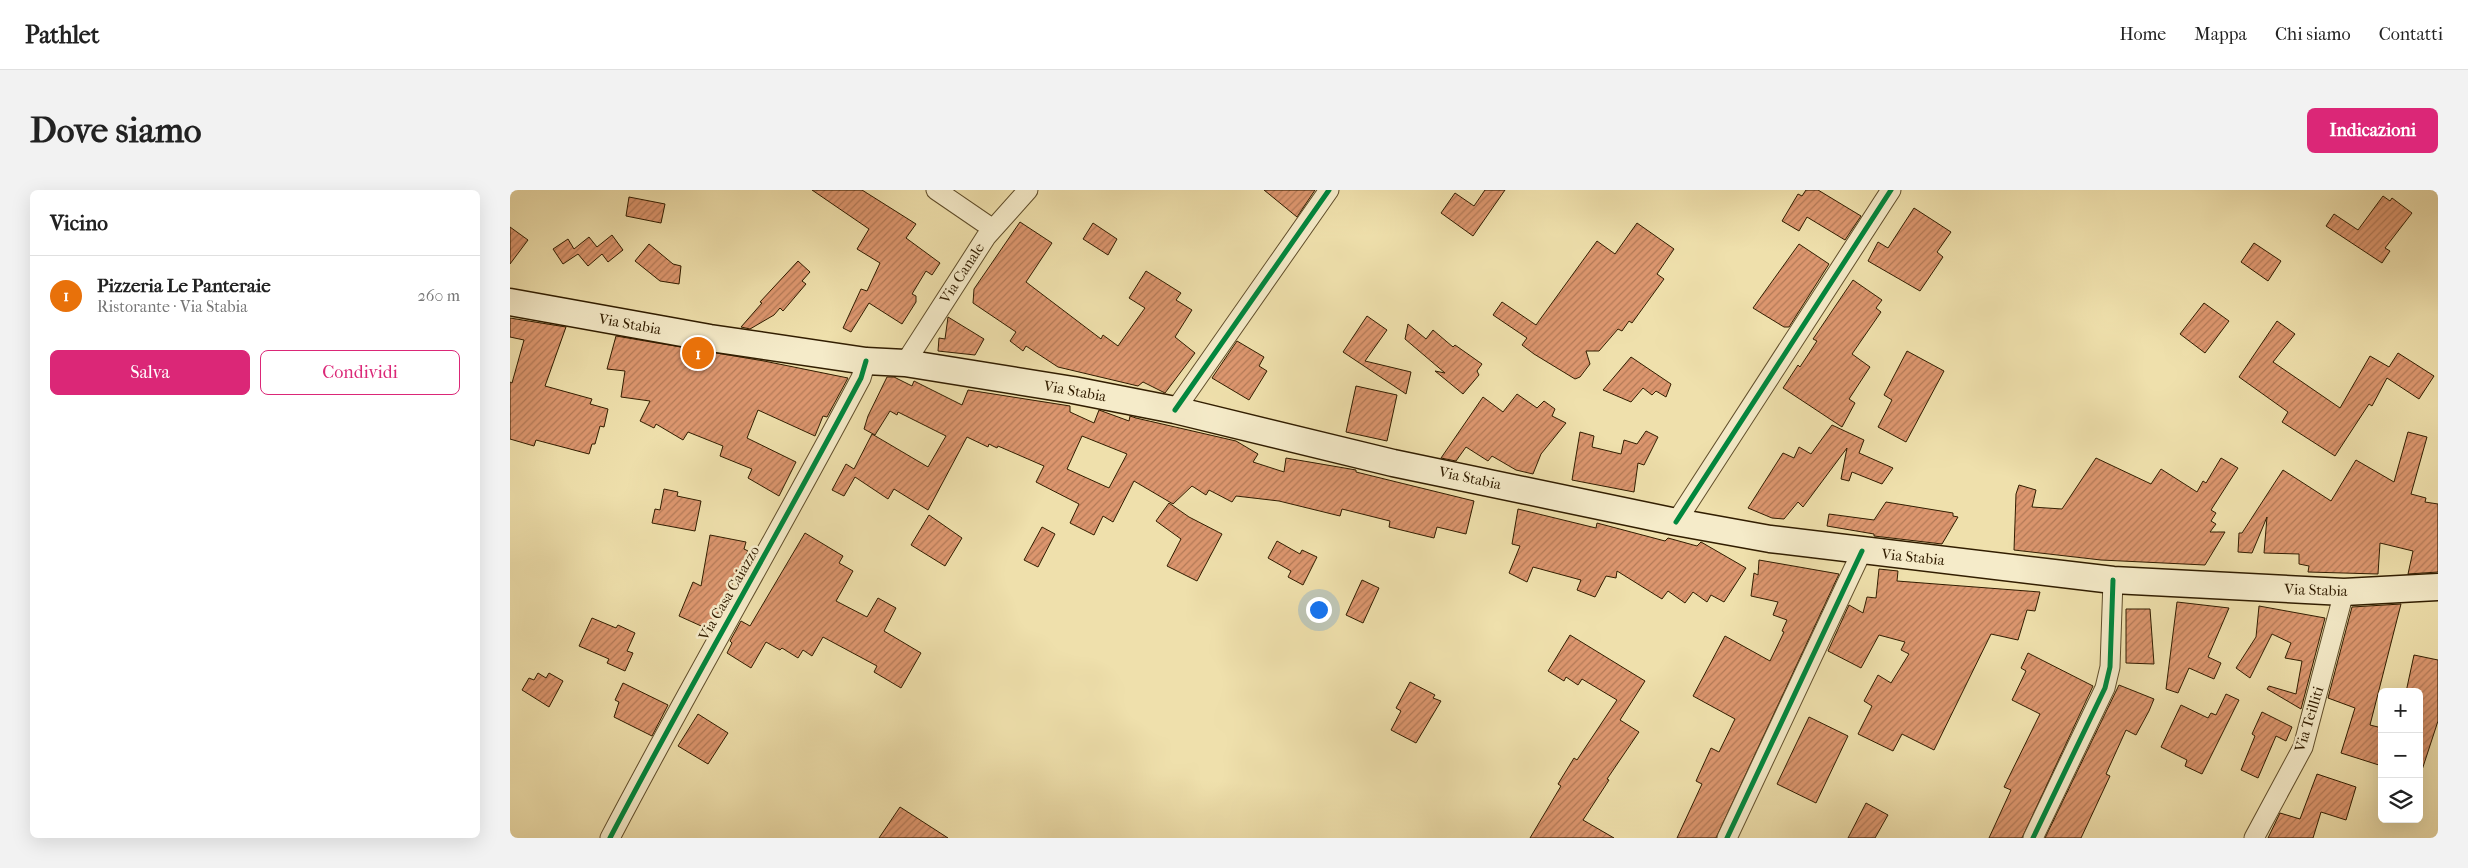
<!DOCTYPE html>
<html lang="it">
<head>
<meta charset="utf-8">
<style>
	:root { --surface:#fff; --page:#f2f2f2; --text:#222; --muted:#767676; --line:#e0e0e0; --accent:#db2777 }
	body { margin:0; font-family:"IM FELL French Canon",serif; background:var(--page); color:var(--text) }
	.controls { position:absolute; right:15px; bottom:15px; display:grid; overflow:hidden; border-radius:8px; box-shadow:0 5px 20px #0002 }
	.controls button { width:45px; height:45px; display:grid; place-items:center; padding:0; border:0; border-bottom:1px solid var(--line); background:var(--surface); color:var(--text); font:25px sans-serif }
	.you { position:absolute; left:808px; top:419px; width:18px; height:18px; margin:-12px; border:4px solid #fff; border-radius:50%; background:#1a73e8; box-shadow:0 0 0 8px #1a73e833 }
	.badge { display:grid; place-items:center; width:32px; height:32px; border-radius:50%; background:var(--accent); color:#fff; font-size:16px; font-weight:700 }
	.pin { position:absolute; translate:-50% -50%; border:2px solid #fff; box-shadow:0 1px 5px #0006 }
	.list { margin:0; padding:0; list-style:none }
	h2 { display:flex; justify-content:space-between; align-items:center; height:65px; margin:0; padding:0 20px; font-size:21px }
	h2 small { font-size:16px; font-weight:400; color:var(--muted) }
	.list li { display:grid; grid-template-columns:32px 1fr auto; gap:15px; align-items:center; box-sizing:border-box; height:80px; padding:0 20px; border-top:1px solid var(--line) }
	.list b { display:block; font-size:19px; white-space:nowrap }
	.list p { margin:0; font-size:16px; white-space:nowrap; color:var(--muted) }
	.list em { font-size:16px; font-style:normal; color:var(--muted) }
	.actions { display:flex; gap:10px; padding:15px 20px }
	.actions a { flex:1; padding:11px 0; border:1px solid var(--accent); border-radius:8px; text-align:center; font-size:18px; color:var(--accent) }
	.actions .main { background:var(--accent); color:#fff }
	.icon { flex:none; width:28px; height:28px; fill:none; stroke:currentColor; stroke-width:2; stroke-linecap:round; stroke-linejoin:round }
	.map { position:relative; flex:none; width:1928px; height:648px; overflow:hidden; border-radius:8px }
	header { display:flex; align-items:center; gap:30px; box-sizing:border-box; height:70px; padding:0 25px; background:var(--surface); border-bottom:1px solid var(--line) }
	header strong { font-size:24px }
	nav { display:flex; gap:28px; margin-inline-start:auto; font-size:18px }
	.intro { display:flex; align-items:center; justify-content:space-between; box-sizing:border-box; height:120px; padding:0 30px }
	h1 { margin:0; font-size:35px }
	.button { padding:12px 22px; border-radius:8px; background:var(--accent); color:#fff; font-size:18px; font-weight:700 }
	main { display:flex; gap:30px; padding:0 30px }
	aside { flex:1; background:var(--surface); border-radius:8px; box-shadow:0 5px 20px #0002 }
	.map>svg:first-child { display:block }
</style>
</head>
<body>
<header>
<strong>Pathlet</strong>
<nav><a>Home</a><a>Mappa</a><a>Chi siamo</a><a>Contatti</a></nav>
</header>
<div class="intro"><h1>Dove siamo</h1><a class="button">Indicazioni</a></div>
<main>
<aside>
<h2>Vicino<small></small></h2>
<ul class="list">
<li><span class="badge" style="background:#e8710a">1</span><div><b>Pizzeria Le Panteraie</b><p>Ristorante · Via Stabia</p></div><em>260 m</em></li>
</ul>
<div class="actions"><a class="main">Salva</a><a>Condividi</a></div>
</aside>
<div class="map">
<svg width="1928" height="648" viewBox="0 0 1928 648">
	<defs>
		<pattern id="building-hatch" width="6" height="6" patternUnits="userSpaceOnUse" patternTransform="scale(1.25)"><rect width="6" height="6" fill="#dc966e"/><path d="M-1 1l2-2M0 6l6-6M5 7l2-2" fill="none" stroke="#b37a58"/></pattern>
	</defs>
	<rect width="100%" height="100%" fill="#efe0ac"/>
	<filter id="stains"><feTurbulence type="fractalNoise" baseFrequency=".004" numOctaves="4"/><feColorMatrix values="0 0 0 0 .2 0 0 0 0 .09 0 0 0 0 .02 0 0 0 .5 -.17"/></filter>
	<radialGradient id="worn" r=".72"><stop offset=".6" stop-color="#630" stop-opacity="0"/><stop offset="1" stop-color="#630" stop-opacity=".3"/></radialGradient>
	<path fill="url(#building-hatch)" stroke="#311d00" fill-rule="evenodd" d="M 302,0 L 352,0 L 406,34 L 396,48 L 430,73 L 422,85 L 416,81 L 402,104 L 406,106 L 406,112 L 392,134 L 359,113 L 341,142 L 333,138 L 351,99 L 357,101 L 370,73 L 347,59 L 359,39 Z
		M 754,0 L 805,0 L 787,27 Z
		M 975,0 L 995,0 L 963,46 L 931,23 L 945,3 L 964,16 Z
		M 1296,0 L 1308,0 L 1351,26 L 1335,50 L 1297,27 L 1289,41 L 1272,31 L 1288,4 L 1292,6 Z
		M 1873,6 L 1880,11 L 1882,8 L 1902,23 L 1875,58 L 1880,61 L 1872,73 L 1816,36 L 1824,24 L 1848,40 Z
		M 119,7 L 155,14 L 151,33 L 116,26 Z
		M 1404,18 L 1441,42 L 1427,62 L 1433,67 L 1410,101 L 1358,71 L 1368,52 L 1378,58 Z
		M 510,32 L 542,53 L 516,92 L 591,149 L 593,145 L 608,156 L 635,118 L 619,108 L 636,81 L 671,103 L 666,110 L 682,120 L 665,147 L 685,163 L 655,203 L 633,192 L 628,196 L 548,177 L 516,156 L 513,161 L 500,151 L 506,142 L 463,113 L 464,99 Z
		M 583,33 L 607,49 L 598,65 L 573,49 Z
		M 1127,33 L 1164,59 L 1147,84 L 1154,89 L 1122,133 L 1119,131 L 1112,141 L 1108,139 L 1089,161 L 1076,161 L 1080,174 L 1070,187 L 1065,189 L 1024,164 L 1012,155 L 1017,148 L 983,125 L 992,112 L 1026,135 L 1087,51 L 1105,64 Z
		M 0,37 L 18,50 L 0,74 Z
		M 102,45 L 113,60 L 98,72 L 92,64 L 78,76 L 68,64 L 53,74 L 43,59 L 58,49 L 64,59 L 79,47 L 87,57 Z
		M 1744,53 L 1771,71 L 1758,91 L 1731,72 Z
		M 139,54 L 163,74 L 171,76 L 169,94 L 150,91 L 125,71 Z
		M 1289,54 L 1319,74 L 1279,137 L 1274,137 L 1243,118 Z
		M 288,71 L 300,82 L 292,91 L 296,94 L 273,121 L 270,118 L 264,125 L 240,139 L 231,137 L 252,113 L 250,112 Z
		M 1343,90 L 1372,110 L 1366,118 L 1371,122 L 1342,164 L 1360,177 L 1339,209 L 1345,213 L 1332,237 L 1273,198 L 1288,175 L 1290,177 L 1307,151 L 1303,149 Z
		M 1694,113 L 1719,131 L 1695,163 L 1670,144 Z
		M 857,126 L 877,140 L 855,171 L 901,182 L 896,204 L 833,162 Z
		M 438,127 L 474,149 L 465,165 L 428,161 L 429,148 L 435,149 Z
		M 0,128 L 56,137 L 35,196 L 82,209 L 80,214 L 98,219 L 94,237 L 90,236 L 85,254 L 82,254 L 79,264 L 26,250 L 24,256 L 0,249 L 0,192 L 2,193 L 14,150 L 0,147 Z
		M 1767,131 L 1785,144 L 1763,172 L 1830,218 L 1860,166 L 1879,177 L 1888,163 L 1924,186 L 1909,209 L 1877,188 L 1862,216 L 1859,214 L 1825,266 L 1772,232 L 1778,222 L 1729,187 Z
		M 898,134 L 916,149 L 923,140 L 943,157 L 945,155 L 972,174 L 967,181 L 969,185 L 953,204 L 925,181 L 935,183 L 895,149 Z
		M 106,146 L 254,171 L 338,188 L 317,227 L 313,226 L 305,246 L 248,220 L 237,248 L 286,272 L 269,306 L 238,288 L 242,279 L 210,266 L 213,256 L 178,242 L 173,250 L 146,234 L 144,238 L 130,231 L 140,211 L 111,207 L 115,181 L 97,179 Z
		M 727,151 L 754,167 L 749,176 L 757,181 L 739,210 L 702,188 Z
		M 1397,161 L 1434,181 L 1396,252 L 1368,237 L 1382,210 L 1374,205 Z
		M 1121,167 L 1161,194 L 1156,207 L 1146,201 L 1142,205 L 1133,198 L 1121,212 L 1093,200 Z
		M 377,187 L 384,187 L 402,196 L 404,191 L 452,215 L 458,200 L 560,216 L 560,222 L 584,233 L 589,220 L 619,231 L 620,226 L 626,228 L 726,251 L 748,264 L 743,272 L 774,282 L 776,268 L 846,280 L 846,282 L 964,311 L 956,344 L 927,337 L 924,348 L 879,337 L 880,331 L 832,319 L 830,326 L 769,311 L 726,306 L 722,312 L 699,300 L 696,305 L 682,296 L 663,314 L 624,291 L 603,332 L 593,326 L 584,345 L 560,333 L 569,314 L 526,292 L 534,276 L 488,256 L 487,258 L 479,254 L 478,257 L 457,247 L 418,320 L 384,299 L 378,309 L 345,287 L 334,306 L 322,300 L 336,274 L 344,279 L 362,244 L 418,277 L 436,246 L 388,222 L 387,225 L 380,221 L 365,245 L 354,239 L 358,226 ZM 572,246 L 617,264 L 599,298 L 557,279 Z
		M 846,196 L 887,205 L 877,251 L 836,242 Z
		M 1007,204 L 1027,218 L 1034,211 L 1045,219 L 1042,226 L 1056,233 L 1031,264 L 1023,284 L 1006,280 L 982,266 L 978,271 L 956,257 L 946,271 L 931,268 L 973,207 L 993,222 Z
		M 1322,235 L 1354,250 L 1349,263 L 1383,278 L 1372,294 L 1342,282 L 1339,291 L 1331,289 L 1337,258 L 1293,317 L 1288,312 L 1274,329 L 1262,328 L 1238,318 L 1273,263 L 1284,268 L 1289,257 L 1301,264 Z
		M 1136,241 L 1148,247 L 1134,275 L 1128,273 L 1124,302 L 1062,290 L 1070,242 L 1084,246 L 1082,257 L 1111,264 L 1114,250 L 1127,254 Z
		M 1898,242 L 1917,247 L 1901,304 L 1916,308 L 1915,312 L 1928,314 L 1928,382 L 1898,384 L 1903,361 L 1870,353 L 1868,384 L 1798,382 L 1799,376 L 1789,374 L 1789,364 L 1754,363 L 1757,327 L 1742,363 L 1728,362 L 1729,343 L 1732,343 L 1773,280 L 1821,311 L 1846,270 L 1884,292 Z
		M 1586,268 L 1641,294 L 1651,279 L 1687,302 L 1693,291 L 1696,293 L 1711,268 L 1728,278 L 1701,320 L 1706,323 L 1701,331 L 1706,334 L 1700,342 L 1715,342 L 1695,375 L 1591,370 L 1504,360 L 1506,304 L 1509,295 L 1526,300 L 1522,317 L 1552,319 Z
		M 154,299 L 168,302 L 167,306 L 191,311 L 185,341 L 142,333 L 145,319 L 150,320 Z
		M 1376,312 L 1443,323 L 1443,326 L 1448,327 L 1432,354 L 1364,346 L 1364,344 L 1317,336 L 1319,324 L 1364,330 Z
		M 659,313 L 679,327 L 712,344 L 687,391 L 657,376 L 671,349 L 646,331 Z
		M 1008,319 L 1086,338 L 1087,333 L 1155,351 L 1158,348 L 1187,356 L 1191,352 L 1236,378 L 1214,412 L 1201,405 L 1197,412 L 1183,402 L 1175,413 L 1158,401 L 1152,409 L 1107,381 L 1106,388 L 1096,386 L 1085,407 L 1067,400 L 1071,390 L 1023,377 L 1017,392 L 999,383 L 1010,356 L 1002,354 Z
		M 419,325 L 452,348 L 435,376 L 401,355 Z
		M 532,337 L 545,344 L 528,377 L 514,370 Z
		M 295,343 L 333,366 L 329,373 L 343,381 L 326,411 L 357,427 L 368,408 L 386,418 L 374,441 L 411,463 L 391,498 L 364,482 L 367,476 L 313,447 L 302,466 L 293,460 L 288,468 L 272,458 L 270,460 L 256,452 L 241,478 L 217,463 L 222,453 L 220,451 L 231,431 L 240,436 Z
		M 200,345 L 236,352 L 234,359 L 238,361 L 200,440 L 169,426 L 183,392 L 191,396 Z
		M 767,351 L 790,364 L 792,360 L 807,367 L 793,395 L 778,387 L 781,381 L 758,368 Z
		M 1249,370 L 1329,384 L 1206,648 L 1167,648 L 1192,594 L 1186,591 L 1201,558 L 1209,562 L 1225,529 L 1183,506 L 1215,446 L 1260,471 L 1274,442 L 1272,441 L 1277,430 L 1263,425 L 1268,412 L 1241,406 L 1244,383 L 1248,385 Z
		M 1369,379 L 1388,381 L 1387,391 L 1530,402 L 1525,421 L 1517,420 L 1508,450 L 1481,444 L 1424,560 L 1392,544 L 1383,561 L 1348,544 L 1362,516 L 1354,511 L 1368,485 L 1381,493 L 1399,464 L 1391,460 L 1395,452 L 1369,445 L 1351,478 L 1318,461 L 1339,415 L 1353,423 L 1357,407 L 1366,408 Z
		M 852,390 L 869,398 L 853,433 L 836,425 Z
		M 1667,412 L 1719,418 L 1698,467 L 1711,473 L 1704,489 L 1679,478 L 1668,503 L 1656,499 Z
		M 1891,414 L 1860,535 L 1872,538 L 1872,576 L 1831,563 L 1845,518 L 1818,508 L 1842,417 Z
		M 1749,416 L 1815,428 L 1791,519 L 1757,499 L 1759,496 L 1786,504 L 1792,471 L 1775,468 L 1781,453 L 1762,444 L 1740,488 L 1726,478 L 1746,447 Z
		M 1616,419 L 1640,419 L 1644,474 L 1616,473 Z
		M 82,428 L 106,438 L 108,435 L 125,443 L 117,461 L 123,463 L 115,481 L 97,473 L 99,469 L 69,456 Z
		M 1060,445 L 1135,491 L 1110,530 L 1129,542 L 1097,589 L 1099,590 L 1073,630 L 1104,648 L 1020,648 L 1051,596 L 1048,594 L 1064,568 L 1067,570 L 1107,510 L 1072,489 L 1068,495 L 1056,487 L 1054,491 L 1038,481 Z
		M 1518,463 L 1583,496 L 1512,648 L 1479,648 L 1501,600 L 1494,597 L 1530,524 L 1502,510 L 1516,481 L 1511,478 Z
		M 1904,465 L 1928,470 L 1928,531 L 1912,580 L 1909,579 L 1909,502 L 1896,502 Z
		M 28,483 L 36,488 L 39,483 L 53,491 L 39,517 L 12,500 L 19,488 L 24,490 Z
		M 900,492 L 925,505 L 923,508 L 931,511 L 906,553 L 881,540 L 891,521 L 886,518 Z
		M 113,493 L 158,515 L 142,546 L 104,527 L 109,512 L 105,510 Z
		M 1609,495 L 1644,509 L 1639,521 L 1626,545 L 1616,540 L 1596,584 L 1600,586 L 1571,648 L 1535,648 Z
		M 1716,504 L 1729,510 L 1692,584 L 1675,576 L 1677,570 L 1651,557 L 1671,515 L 1698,528 L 1701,523 L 1706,525 Z
		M 1752,522 L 1782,537 L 1776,551 L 1766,546 L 1748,588 L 1731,580 L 1745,546 L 1742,544 Z
		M 188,524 L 218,543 L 198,574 L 168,556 Z
		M 1299,527 L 1338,546 L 1306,613 L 1267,594 Z
		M 1807,584 L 1846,597 L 1836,630 L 1811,622 L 1803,648 L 1758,648 L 1770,623 L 1790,629 Z
		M 1356,613 L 1378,625 L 1365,648 L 1338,648 Z
		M 390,617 L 438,648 L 369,648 Z"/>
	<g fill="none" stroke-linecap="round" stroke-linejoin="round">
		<defs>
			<path id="minor" d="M 426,0 L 483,39
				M 395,173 L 476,47 L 518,0
				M 665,220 L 819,0
				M 1166,332 L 1381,0
				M 100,648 C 181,493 269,343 351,188 L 356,171
				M 1217,648 L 1352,361
				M 1523,648 L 1595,498 L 1600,477 L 1603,390
				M 1744,648 L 1793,557 L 1834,402"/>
			<path id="secondary" d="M 0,112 L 200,148 L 356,171 L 395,173 L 563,200 L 665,220 L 883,273 L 1166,332 L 1260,349 L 1603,390 L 1834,402 L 1928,397"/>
		</defs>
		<use href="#minor" stroke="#604e2b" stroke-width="21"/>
		<use href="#secondary" stroke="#311d00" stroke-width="29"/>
		<use href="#minor" stroke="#f5ebc9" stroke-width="19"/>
		<use href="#secondary" stroke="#f5ebc9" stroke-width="26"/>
		<defs>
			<path id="cycleway" d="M 665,220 L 819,0
				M 1166,332 L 1381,0
				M 100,648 C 181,493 269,343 351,188 L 356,171
				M 1217,648 L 1352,361
				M 1523,648 L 1595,498 L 1600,477 L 1603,390"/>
		</defs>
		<use href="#cycleway" stroke="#f5ebc9" stroke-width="8"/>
		<use href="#cycleway" stroke="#00873e" stroke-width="5"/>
	</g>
	<g text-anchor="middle" stroke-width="5" stroke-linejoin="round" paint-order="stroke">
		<g font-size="15" fill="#311d00" stroke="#f5ebc9">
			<text transform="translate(452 83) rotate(-57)" y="5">Via Canale</text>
			<text transform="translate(120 134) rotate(10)" y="5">Via Stabia</text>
			<text transform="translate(565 201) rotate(10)" y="5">Via Stabia</text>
			<text transform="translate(960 288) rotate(12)" y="5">Via Stabia</text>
			<text transform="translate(1403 367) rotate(6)" y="5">Via Stabia</text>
			<text transform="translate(1806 400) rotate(2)" y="5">Via Stabia</text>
			<text transform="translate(219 403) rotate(-60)" y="5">Via Casa Caiazzo</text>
			<text transform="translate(1799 529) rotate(-73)" y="5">Via Teilliti</text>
		</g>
	</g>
	<rect width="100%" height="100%" filter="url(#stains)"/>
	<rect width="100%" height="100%" fill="url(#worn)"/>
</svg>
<div class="controls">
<button>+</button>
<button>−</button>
<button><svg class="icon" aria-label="layers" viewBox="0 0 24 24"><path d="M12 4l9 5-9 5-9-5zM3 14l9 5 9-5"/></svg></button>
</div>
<div class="you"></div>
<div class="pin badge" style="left:188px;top:163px;background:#e8710a">1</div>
</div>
</main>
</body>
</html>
